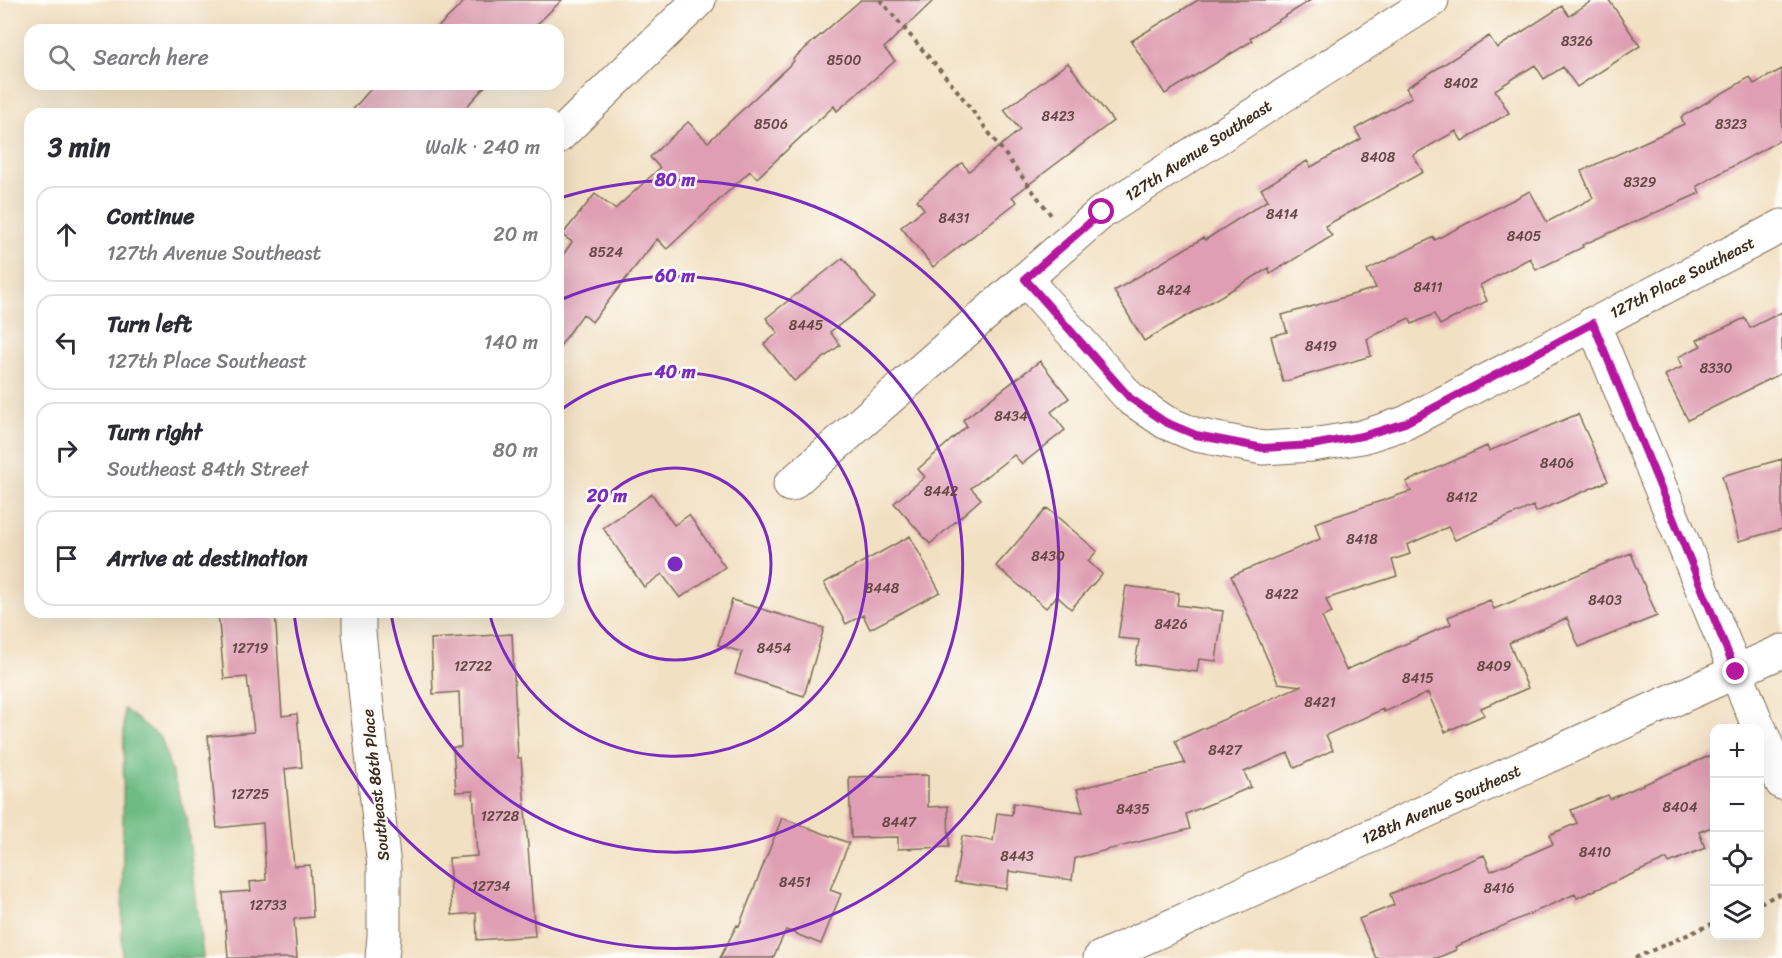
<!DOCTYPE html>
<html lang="en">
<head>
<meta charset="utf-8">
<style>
	:root { --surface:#fff; --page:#f7f7f7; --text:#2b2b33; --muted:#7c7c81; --line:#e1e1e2 }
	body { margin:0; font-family:Sriracha,sans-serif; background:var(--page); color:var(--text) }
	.controls { position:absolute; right:18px; bottom:18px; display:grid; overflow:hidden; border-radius:12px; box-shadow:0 6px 24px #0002 }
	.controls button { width:54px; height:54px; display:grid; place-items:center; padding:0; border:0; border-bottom:2px solid var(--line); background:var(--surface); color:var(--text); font:30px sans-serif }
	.stop { position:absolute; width:18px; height:18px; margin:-14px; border:4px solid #b5179e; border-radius:50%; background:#fff }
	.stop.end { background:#b5179e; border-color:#fff; box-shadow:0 2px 6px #0008 }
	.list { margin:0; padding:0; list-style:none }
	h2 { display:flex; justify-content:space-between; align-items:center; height:78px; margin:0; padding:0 24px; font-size:26px }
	h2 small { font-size:20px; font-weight:400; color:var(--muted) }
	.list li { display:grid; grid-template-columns:39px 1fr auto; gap:18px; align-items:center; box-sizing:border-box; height:96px; margin:0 12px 12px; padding:0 12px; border:2px solid var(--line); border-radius:18px }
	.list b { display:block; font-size:22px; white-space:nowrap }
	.list p { margin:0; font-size:20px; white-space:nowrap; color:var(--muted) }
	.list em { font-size:20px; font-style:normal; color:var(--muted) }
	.icon { flex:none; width:33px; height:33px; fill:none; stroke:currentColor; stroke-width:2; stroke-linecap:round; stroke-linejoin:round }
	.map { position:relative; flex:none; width:1782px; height:958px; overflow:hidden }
	.search { position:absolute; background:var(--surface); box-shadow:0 6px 24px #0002; left:24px; top:24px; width:540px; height:66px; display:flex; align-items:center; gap:15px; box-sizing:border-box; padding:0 21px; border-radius:18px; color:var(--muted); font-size:22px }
	.panel { position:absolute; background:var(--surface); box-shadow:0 6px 24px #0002; left:24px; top:108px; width:540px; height:510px; border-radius:18px }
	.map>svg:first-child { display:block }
</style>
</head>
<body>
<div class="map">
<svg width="1782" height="958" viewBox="0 0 1782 958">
	<rect width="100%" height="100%" fill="#fdfcf7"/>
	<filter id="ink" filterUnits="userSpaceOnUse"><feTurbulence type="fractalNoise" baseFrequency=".0167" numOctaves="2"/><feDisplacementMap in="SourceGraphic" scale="12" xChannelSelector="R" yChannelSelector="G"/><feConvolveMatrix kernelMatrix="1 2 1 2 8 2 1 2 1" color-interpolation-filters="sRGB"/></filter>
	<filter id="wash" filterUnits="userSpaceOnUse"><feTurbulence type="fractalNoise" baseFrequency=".008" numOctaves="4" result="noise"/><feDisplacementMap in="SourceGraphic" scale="24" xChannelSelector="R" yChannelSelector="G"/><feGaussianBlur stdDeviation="1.35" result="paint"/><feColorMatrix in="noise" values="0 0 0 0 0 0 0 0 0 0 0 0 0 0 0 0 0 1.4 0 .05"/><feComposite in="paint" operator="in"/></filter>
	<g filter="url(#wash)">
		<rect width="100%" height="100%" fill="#f2e0c2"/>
		<path fill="#6ebc84" stroke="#547351" stroke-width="1.5" d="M 124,709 L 161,738 L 187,821 L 203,958 L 122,958 Z"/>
		<g id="blocks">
			<path fill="#df9eb3" d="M 466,0 L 562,0 L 531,30 L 435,30 Z
				M 861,0 L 934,0 L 884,48 L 895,61 L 837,111 L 834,106 L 757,178 L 750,171 L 667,249 L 657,239 L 592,322 L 583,314 L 558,349 L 558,262 L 572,242 L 562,235 L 595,194 L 615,209 L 660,168 L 650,157 L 688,122 L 708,142 L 794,61 L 793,59 Z
				M 1198,0 L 1311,0 L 1250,38 L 1252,41 L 1165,94 L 1131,41 Z
				M 1593,0 L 1609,0 L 1640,46 L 1577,87 L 1563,67 L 1544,79 L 1535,65 L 1495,90 L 1509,113 L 1462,141 L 1456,131 L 1413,155 L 1423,172 L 1325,226 L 1332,236 L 1270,274 L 1269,268 L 1144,341 L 1114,291 L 1203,238 L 1205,240 L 1268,200 L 1261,189 L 1307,161 L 1311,167 L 1361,139 L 1355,129 L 1412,97 L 1406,88 L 1489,36 L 1497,48 L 1562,6 L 1569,16 Z
				M 1068,63 L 1113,121 L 1012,197 L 1017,202 L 933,267 L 901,227 L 924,209 L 917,200 L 962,163 L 969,171 L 1020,130 L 1004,110 Z
				M 1782,69 L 1782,139 L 1697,186 L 1700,193 L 1582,245 L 1583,247 L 1536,270 L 1530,258 L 1480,285 L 1487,301 L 1440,325 L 1434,314 L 1412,324 L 1409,318 L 1367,339 L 1371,356 L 1283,382 L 1271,336 L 1287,332 L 1282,315 L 1376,288 L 1367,270 L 1434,237 L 1435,240 L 1530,191 L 1547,222 L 1593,198 L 1581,171 L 1684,124 L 1681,117 L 1750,77 L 1754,84 Z
				M 375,84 L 487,84 L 460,114 L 349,114 Z
				M 843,258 L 875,298 L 830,332 L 840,345 L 794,381 L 764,344 L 778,333 L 766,318 Z
				M 1782,312 L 1782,373 L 1688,420 L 1665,375 L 1682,367 L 1678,357 L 1701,346 L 1697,340 L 1745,318 L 1750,328 Z
				M 1040,361 L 1069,398 L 1051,412 L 1065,430 L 1022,464 L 1014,455 L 971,488 L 981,499 L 930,544 L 894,503 L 925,477 L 918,469 L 967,426 L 963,420 Z
				M 1578,414 L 1608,481 L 1536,512 L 1533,506 L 1455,540 L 1448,527 L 1407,545 L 1410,554 L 1392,560 L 1397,576 L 1326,599 L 1332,613 L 1322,617 L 1346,670 L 1451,624 L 1448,617 L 1490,600 L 1494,609 L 1631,553 L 1657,616 L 1579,647 L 1567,618 L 1509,643 L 1528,688 L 1481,708 L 1484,715 L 1445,732 L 1428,693 L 1384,712 L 1383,709 L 1326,735 L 1333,750 L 1295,768 L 1288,753 L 1244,772 L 1251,787 L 1186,814 L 1190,829 L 1075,858 L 1072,880 L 1009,871 L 1007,889 L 955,882 L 962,836 L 993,841 L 997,813 L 1012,815 L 1013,803 L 1083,812 L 1077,789 L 1185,763 L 1175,741 L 1300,686 L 1278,683 L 1231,576 L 1320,539 L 1315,523 L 1411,491 L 1406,482 L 1487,446 L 1489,451 Z
				M 1782,459 L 1782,529 L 1739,541 L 1722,476 Z
				M 652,494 L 674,525 L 689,515 L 725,567 L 680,598 L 662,574 L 644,587 L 603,528 Z
				M 1047,508 L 1097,551 L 1088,561 L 1102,574 L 1071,609 L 1057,596 L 1046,608 L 996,566 Z
				M 910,536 L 940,592 L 870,629 L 863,615 L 846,624 L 824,583 Z
				M 1126,586 L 1179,593 L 1177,605 L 1223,611 L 1216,661 L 1199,659 L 1197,672 L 1135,664 L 1139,640 L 1118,638 Z
				M 732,600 L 824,628 L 804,696 L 735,674 L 742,652 L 718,645 Z
				M 218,612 L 275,612 L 282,716 L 297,714 L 302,767 L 285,769 L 294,866 L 310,865 L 313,917 L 294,919 L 297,958 L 228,958 L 223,893 L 251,891 L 250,882 L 266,880 L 263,823 L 217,828 L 208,736 L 254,732 L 247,677 L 224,679 Z
				M 512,634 L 518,758 L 521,758 L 535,936 L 477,940 L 476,913 L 452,915 L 449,858 L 477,856 L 473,791 L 456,792 L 453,747 L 461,747 L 459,692 L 433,694 L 431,639 Z
				M 1714,754 L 1714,826 L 1699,832 L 1705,848 L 1669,863 L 1667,859 L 1577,898 L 1575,894 L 1455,947 L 1456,950 L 1437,958 L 1376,958 L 1359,919 L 1394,905 L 1390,894 L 1484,855 L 1491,871 L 1553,844 L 1549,835 L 1577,823 L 1571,810 L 1608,795 L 1610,799 Z
				M 928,775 L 928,807 L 948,806 L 949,847 L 898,849 L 898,837 L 851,838 L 849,777 Z
				M 782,818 L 849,843 L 830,890 L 841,894 L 821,944 L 786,930 L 773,958 L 720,958 L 737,925 L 739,926 Z"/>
		</g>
	</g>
	<g filter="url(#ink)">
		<use href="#blocks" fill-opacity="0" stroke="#7b6a57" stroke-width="1.5"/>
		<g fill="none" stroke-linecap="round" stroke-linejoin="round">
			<defs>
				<path id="minor" d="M 558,137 L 699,0
					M 1025,279 L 1130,398 L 1165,422 L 1196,435 L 1263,448 L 1312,445 L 1362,437 L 1405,423 L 1782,226
					M 1593,323 L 1759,728
					M 790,485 L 1102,212 L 1432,0
					M 359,612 L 359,632 L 384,867 L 384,936 L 382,958
					M 1760,729 L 1782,783
					M 1100,958 L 1782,651"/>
			</defs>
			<use href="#minor" stroke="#7b6a57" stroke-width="35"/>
			<path stroke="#7b6a57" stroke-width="4" stroke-dasharray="4.5 4.5" stroke-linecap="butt" d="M 880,0 L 956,89 L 1051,215
				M 1760,903 L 1782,893
				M 1635,958 L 1714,923"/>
			<use href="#minor" stroke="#fff" stroke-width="33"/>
		</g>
	</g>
	<g fill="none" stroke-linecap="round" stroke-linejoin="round" filter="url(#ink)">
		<path stroke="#b5179e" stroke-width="8" d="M 1102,212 L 1025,279 L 1130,398 L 1165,422 L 1196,435 L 1263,448 L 1312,445 L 1362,436 L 1405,423 L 1593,323 L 1736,672"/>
	</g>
	<g fill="none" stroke="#7b2cbf" stroke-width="3">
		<circle cx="675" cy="564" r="96"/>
		<path d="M558 412A192 192 0 1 1 489 612"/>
		<path d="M560 300A288 288 0 1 1 391 614"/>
		<path d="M560 198A384 384 0 1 1 294 614"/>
	</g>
	<g text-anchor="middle" stroke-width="5" stroke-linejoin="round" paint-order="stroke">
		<g font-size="14" fill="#644743">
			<text x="1577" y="46">8326</text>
			<text x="844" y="65">8500</text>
			<text x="1461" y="88">8402</text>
			<text x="1058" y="121">8423</text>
			<text x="771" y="129">8506</text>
			<text x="1731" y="129">8323</text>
			<text x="1378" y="162">8408</text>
			<text x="1640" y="187">8329</text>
			<text x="1282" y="219">8414</text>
			<text x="954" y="223">8431</text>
			<text x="1524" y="241">8405</text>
			<text x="606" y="257">8524</text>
			<text x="1428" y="292">8411</text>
			<text x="1174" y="295">8424</text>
			<text x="806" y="330">8445</text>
			<text x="1321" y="351">8419</text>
			<text x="1716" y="373">8330</text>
			<text x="1011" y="421">8434</text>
			<text x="1557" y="468">8406</text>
			<text x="941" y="496">8442</text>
			<text x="1462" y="502">8412</text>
			<text x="1362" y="544">8418</text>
			<text x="1048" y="561">8430</text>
			<text x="882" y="593">8448</text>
			<text x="1282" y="599">8422</text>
			<text x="1605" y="605">8403</text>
			<text x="1171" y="629">8426</text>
			<text x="250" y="653">12719</text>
			<text x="774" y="653">8454</text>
			<text x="473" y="671">12722</text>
			<text x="1494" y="671">8409</text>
			<text x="1418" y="683">8415</text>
			<text x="1320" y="707">8421</text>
			<text x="1225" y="755">8427</text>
			<text x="250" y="799">12725</text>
			<text x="1680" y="812">8404</text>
			<text x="1133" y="814">8435</text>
			<text x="500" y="821">12728</text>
			<text x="899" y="827">8447</text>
			<text x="1595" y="857">8410</text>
			<text x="1017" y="861">8443</text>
			<text x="795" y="887">8451</text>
			<text x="491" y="891">12734</text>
			<text x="1499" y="893">8416</text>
			<text x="268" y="910">12733</text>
		</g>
		<g font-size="16" fill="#3b2a1e" stroke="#fdfcf7">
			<text transform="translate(1198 150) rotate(-33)" y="6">127th Avenue Southeast</text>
			<text transform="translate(1682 277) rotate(-27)" y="6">127th Place Southeast</text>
			<text transform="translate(375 785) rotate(-96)" y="6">Southeast 86th Place</text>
			<text transform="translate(1441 804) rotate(-24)" y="6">128th Avenue Southeast</text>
		</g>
	</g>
	<circle cx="675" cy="564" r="9" fill="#7b2cbf" stroke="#fdfcf7" stroke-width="3"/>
	<g font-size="18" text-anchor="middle" font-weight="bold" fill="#7b2cbf" stroke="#fdfcf7" stroke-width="5" stroke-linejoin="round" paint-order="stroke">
		<text x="675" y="186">80 m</text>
		<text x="675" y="282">60 m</text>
		<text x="675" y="378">40 m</text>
		<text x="607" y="502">20 m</text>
	</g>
</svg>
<div class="controls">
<button>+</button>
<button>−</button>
<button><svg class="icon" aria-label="locate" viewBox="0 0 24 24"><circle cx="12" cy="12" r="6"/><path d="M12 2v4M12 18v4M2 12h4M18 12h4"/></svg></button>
<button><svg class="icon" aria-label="layers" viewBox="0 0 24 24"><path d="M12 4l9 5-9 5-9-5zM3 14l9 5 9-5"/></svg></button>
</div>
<div class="stop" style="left:1102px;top:212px"></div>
<div class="stop end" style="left:1736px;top:672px"></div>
<div class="search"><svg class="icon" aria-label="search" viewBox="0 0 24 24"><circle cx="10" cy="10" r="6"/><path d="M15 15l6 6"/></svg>Search here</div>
<section class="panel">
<h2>3 min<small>Walk · 240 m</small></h2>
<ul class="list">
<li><svg class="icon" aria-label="ahead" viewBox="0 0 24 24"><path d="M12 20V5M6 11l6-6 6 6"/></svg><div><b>Continue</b><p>127th Avenue Southeast</p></div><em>20 m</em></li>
<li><svg class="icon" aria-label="left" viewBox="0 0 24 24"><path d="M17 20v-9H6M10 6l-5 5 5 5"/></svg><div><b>Turn left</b><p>127th Place Southeast</p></div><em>140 m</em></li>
<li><svg class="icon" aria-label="right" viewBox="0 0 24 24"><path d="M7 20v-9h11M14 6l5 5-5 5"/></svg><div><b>Turn right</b><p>Southeast 84th Street</p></div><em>80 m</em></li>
<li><svg class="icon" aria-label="arrive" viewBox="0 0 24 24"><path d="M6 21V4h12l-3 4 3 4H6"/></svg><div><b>Arrive at destination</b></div></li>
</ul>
</section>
</div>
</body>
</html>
